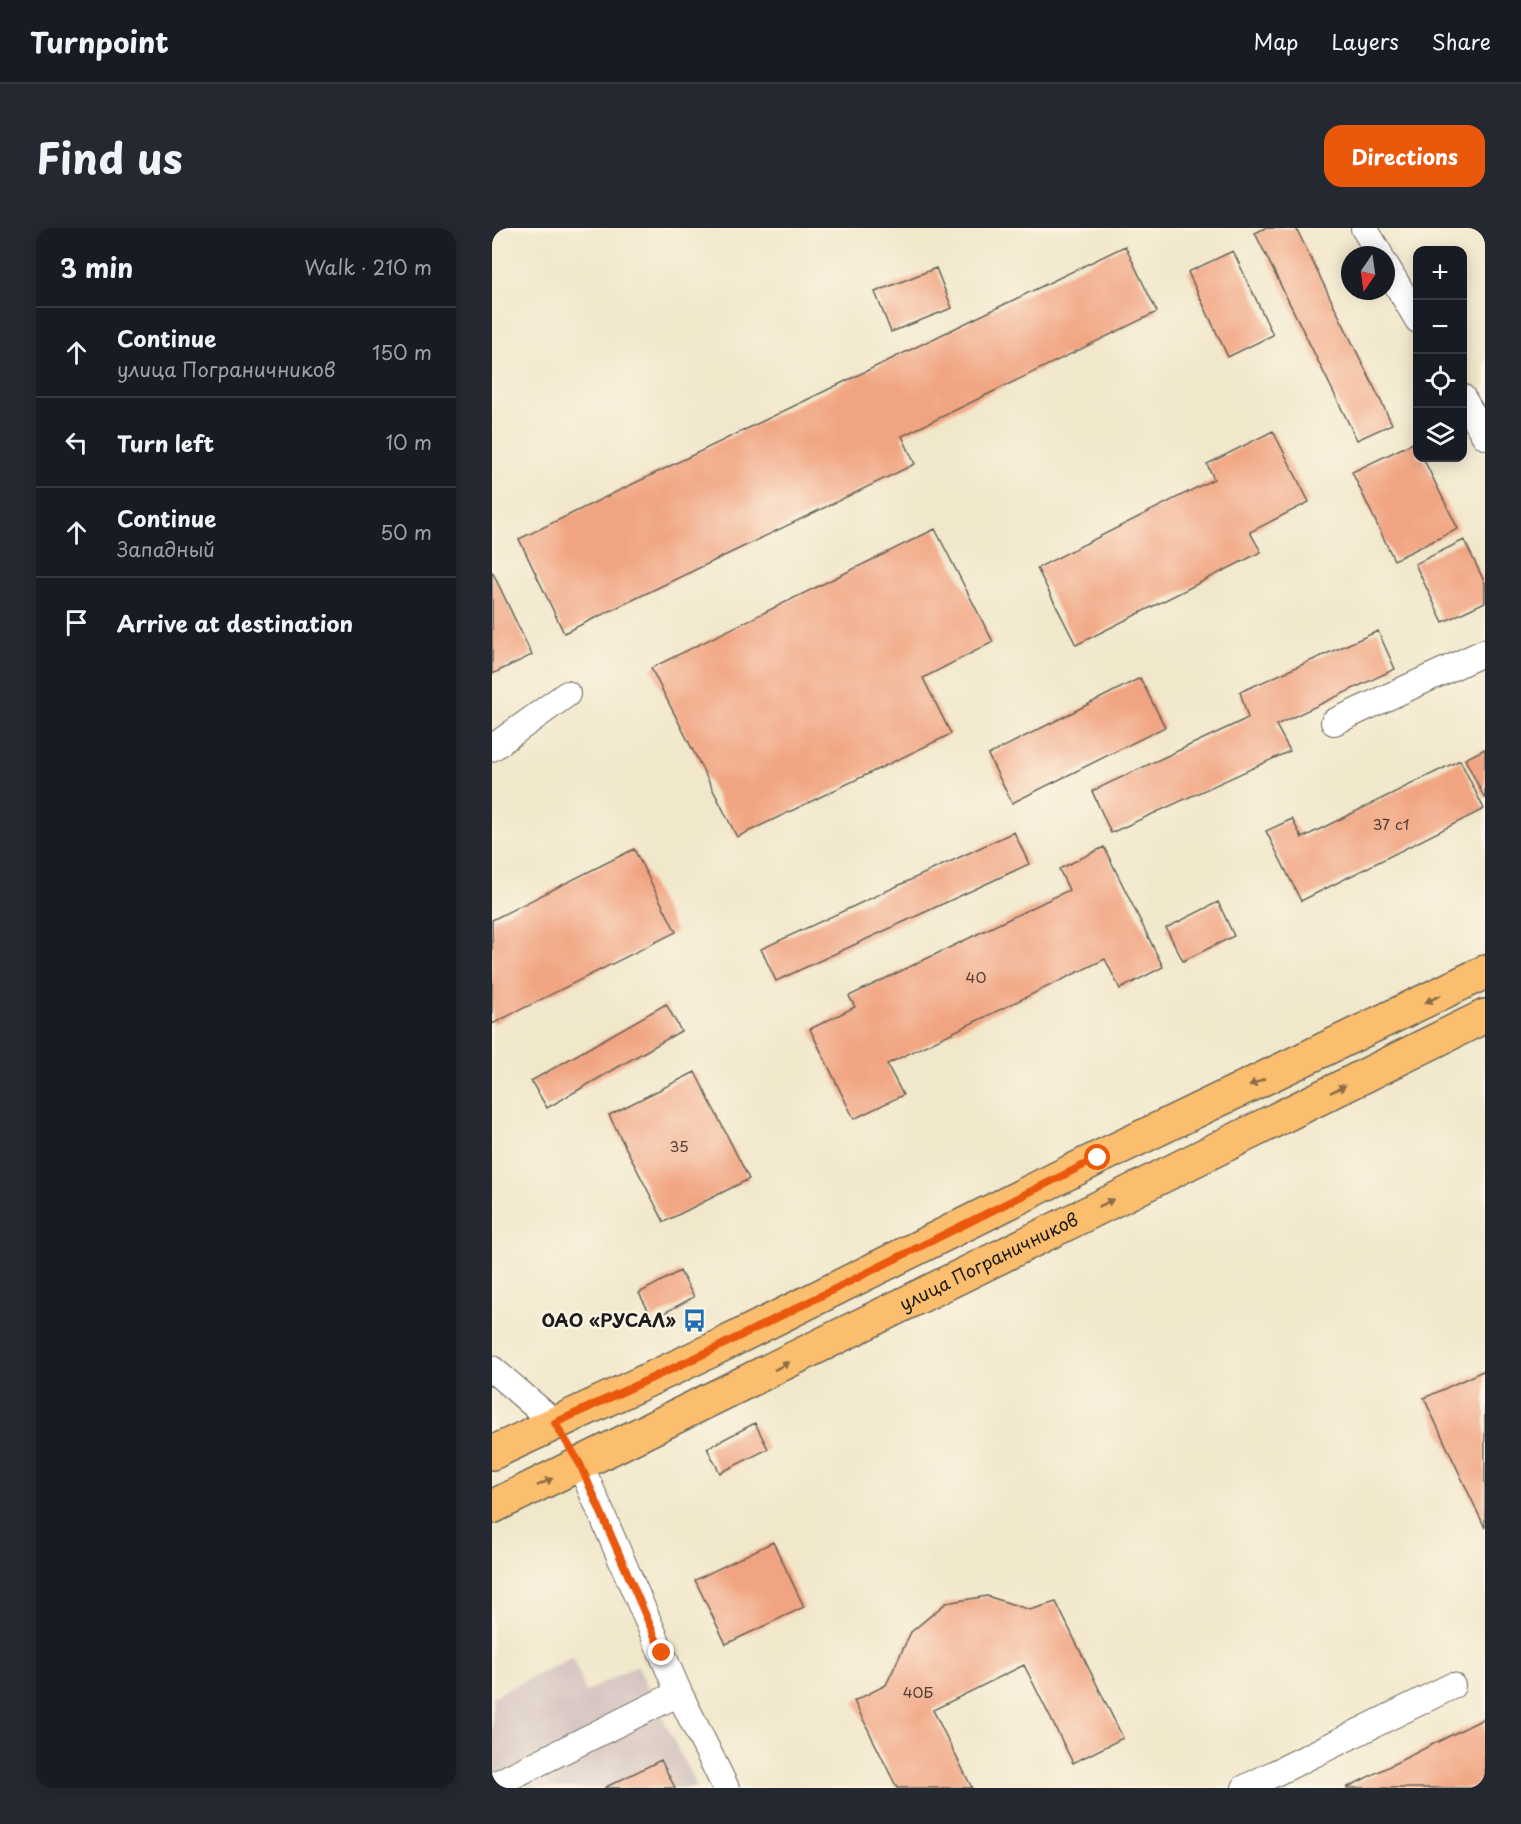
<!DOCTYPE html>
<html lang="en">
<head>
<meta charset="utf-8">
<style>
	:root { --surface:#171b24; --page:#242831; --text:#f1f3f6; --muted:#9ea1a6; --line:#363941; --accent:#ea580c }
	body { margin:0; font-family:"Playpen Sans",sans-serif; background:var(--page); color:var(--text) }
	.controls { position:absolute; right:18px; top:18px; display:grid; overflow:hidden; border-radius:12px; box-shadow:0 3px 15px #0003 }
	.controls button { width:54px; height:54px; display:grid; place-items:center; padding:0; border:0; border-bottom:2px solid var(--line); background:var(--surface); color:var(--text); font:30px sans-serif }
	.compass { position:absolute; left:849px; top:18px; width:54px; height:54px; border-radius:50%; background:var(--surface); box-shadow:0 3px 15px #0003; rotate:193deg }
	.stop { position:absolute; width:18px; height:18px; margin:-14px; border:4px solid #ea580c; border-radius:50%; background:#fff }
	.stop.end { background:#ea580c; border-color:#fff; box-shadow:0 2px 6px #0008 }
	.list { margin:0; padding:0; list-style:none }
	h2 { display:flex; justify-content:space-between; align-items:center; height:78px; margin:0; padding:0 24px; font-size:26px }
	h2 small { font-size:20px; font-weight:400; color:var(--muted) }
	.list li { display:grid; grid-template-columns:39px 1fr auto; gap:18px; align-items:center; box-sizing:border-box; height:90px; padding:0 24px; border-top:2px solid var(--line) }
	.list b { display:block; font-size:22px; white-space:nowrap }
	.list p { margin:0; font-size:20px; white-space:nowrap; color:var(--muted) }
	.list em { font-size:20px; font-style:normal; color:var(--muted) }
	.icon { flex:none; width:33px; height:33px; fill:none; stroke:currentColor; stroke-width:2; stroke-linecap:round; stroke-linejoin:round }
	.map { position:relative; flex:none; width:993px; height:1560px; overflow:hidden; border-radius:18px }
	header { display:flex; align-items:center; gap:36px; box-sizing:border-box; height:84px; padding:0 30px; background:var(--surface); border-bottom:2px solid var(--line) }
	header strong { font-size:28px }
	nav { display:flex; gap:33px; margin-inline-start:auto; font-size:21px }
	.intro { display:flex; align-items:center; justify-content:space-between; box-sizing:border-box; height:144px; padding:0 36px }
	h1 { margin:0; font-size:42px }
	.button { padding:15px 27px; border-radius:18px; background:var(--accent); color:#fff; font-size:21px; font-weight:700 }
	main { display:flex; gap:36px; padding:0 36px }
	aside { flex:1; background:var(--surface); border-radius:18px; box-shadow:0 3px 15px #0003 }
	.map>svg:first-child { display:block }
</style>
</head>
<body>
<header>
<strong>Turnpoint</strong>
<nav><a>Map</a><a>Layers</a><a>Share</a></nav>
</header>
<div class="intro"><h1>Find us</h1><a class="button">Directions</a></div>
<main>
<aside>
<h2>3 min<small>Walk · 210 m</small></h2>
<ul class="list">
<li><svg class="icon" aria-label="ahead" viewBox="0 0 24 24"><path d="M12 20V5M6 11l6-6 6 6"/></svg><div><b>Continue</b><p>улица Пограничников</p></div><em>150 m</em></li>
<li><svg class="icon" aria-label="left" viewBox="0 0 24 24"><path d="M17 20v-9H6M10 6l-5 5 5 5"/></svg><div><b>Turn left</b></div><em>10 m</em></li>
<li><svg class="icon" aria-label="ahead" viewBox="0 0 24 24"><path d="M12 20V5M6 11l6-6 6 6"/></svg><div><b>Continue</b><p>Западный</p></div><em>50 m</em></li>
<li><svg class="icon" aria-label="arrive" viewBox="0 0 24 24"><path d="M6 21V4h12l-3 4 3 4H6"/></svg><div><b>Arrive at destination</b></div></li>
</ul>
</aside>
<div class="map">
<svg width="993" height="1560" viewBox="0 0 993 1560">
	<rect width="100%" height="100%" fill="#fcf5e5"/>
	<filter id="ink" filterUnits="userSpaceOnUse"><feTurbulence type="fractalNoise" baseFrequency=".0167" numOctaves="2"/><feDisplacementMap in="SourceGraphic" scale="12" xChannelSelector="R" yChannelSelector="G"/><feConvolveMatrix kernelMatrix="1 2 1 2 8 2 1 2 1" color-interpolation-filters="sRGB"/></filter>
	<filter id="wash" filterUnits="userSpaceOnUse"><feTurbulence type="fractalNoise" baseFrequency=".008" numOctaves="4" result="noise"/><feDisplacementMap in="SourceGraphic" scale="24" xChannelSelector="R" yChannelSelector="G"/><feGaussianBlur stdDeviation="1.35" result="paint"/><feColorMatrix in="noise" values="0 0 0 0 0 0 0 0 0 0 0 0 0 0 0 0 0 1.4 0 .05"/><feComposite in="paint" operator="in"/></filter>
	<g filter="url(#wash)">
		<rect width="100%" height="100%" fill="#f1e7cb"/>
		<path fill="#d1bfbd" d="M 81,1429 L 94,1464 L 145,1437 L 205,1560 L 0,1560 L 0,1469 Z"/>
		<g id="blocks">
			<path fill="#f1a481" d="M 773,0 L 804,0 L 900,196 L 865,212 L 763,5 Z
				M 633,18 L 665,84 L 410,208 L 423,236 L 72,405 L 27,311 Z
				M 741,23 L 781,107 L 736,129 L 696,44 Z
				M 444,40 L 460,80 L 399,104 L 383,64 Z
				M 781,203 L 817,274 L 758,304 L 769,324 L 584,417 L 545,340 L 722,251 L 715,236 Z
				M 923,214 L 926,218 L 926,230 L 931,230 L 966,301 L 902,332 L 860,244 Z
				M 443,301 L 501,414 L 431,450 L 459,506 L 245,609 L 159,440 Z
				M 972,312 L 993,355 L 993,374 L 951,394 L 923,336 Z
				M 0,343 L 40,427 L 0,446 Z
				M 886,403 L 903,441 L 784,497 L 798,523 L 619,605 L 600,563 L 756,490 L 748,464 Z
				M 648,450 L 673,499 L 520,575 L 496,527 Z
				M 993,521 L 993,571 L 973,531 Z
				M 968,532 L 992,581 L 809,673 L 774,603 L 800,591 L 810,610 Z
				M 522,604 L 537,636 L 284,753 L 269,721 Z
				M 612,619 L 671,739 L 628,761 L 613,731 L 395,836 L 411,867 L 362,891 L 318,801 L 363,779 L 357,768 L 577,662 L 567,641 Z
				M 142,621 L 184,704 L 0,796 L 0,692 Z
				M 726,674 L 742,708 L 691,733 L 674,700 Z
				M 174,776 L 189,803 L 55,880 L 39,853 Z
				M 203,844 L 257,951 L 172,994 L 117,887 Z
				M 188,1043 L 202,1069 L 161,1091 L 147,1065 Z
				M 993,1142 L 993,1300 L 932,1170 Z
				M 263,1195 L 276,1221 L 228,1245 L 215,1220 Z
				M 281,1314 L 312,1379 L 234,1416 L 203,1352 Z
				M 495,1368 L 538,1382 L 564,1374 L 631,1510 L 581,1535 L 532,1437 L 441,1482 L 480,1560 L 405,1560 L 362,1473 L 394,1457 L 419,1404 L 454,1375 Z
				M 993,1490 L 993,1560 L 854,1560 Z
				M 169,1532 L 183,1560 L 112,1560 Z"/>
		</g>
	</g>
	<g filter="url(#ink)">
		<use href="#blocks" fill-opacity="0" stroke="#676359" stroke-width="1.5"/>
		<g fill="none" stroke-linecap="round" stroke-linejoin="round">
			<defs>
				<path id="minor" d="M 872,0 L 888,27
					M 894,38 L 926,92
					M 970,169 L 993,208
					M 842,494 L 993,424
					M 0,520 L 75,466
					M 0,1141 L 63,1195
					M 88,1236 L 187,1465 L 234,1560
					M 0,1558 L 187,1465
					M 753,1560 L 960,1458"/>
				<g id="major">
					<path d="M 0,1225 L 218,1123 L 606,930 L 993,744"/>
					<path id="s1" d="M 0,1279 C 332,1118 662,951 993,788"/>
				</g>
			</defs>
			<use href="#minor" stroke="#676359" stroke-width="28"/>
			<use href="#major" stroke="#676359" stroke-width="36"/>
			<use href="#minor" stroke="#fff" stroke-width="26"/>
			<use href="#major" stroke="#fbbe6e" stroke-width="33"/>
		</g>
		<defs><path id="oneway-solid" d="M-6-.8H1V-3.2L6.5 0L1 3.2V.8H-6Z" transform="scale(1.5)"/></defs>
		<g fill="#8c6d45">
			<use href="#oneway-solid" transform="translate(941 771) rotate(155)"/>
			<use href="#oneway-solid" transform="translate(765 854) rotate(155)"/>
			<use href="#oneway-solid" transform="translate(846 861) rotate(-26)"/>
			<use href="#oneway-solid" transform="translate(614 975) rotate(-27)"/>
			<use href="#oneway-solid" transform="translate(290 1138) rotate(-27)"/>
			<use href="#oneway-solid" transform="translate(53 1254) rotate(-26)"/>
		</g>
	</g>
	<g fill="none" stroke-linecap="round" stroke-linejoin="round" filter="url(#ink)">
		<path stroke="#ea580c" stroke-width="8" d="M 170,1425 L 88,1236 L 63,1195 L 218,1123 L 606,930"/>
	</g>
	<defs>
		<symbol id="bus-bare" viewBox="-9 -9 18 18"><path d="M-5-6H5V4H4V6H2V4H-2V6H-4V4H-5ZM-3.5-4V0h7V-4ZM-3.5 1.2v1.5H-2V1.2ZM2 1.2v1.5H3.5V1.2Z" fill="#1f6fb2" stroke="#fcf5e5" stroke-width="2.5" paint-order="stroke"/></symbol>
	</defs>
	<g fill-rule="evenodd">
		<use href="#bus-bare" x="186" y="1076" width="33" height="33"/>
	</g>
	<g text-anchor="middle" stroke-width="4.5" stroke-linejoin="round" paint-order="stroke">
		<g font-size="15" fill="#513e35">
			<text x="899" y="602">37 с1</text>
			<text x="484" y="755">40</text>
			<text x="187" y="924">35</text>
			<text x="426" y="1470">40Б</text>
		</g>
		<g font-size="18" fill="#1c1c1c" stroke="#fcf5e5">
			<text dy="6" stroke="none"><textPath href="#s1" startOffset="554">улица Пограничников</textPath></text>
		</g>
		<g font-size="18" font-weight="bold" fill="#1c1c1c" stroke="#fcf5e5" text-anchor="end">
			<text x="184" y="1099">ОАО «РУСАЛ»</text>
		</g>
	</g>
</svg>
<div class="controls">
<button>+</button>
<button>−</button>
<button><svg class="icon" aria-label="locate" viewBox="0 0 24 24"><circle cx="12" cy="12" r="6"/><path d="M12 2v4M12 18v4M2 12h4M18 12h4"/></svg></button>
<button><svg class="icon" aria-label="layers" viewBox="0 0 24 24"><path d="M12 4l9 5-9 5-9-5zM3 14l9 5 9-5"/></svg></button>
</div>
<svg class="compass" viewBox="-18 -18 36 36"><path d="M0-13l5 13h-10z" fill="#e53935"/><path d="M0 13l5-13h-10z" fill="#9ea1a6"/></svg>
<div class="stop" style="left:606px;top:930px"></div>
<div class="stop end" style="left:170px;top:1425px"></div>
</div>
</main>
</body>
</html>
